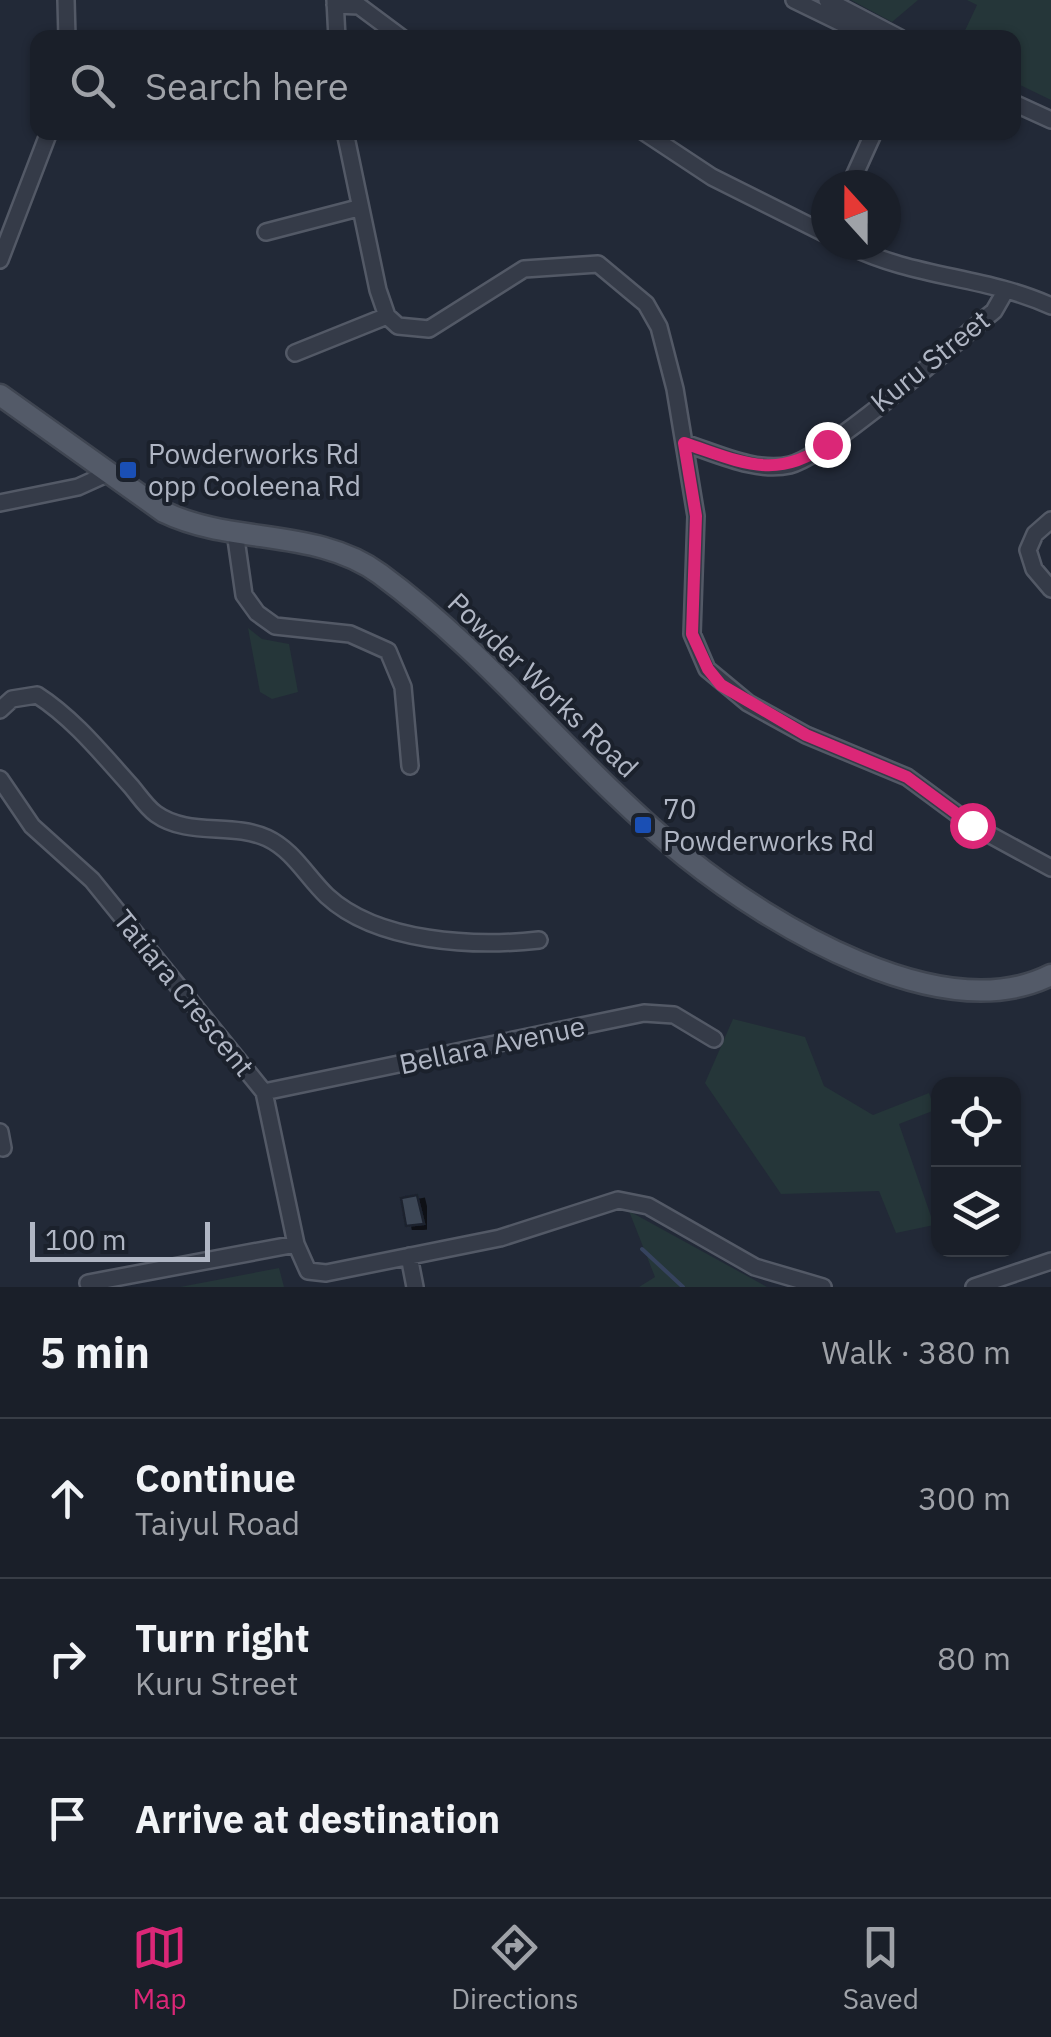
<!DOCTYPE html>
<html lang="en">
<head>
<meta charset="utf-8">
<style>
	:root { --surface:#1a1f29; --page:#272c35; --text:#f1f3f6; --muted:#9fa2a8; --line:#383d46; --accent:#db2777 }
	body { margin:0; font-family:"IBM Plex Sans",sans-serif; background:var(--page); color:var(--text) }
	.controls { position:absolute; right:30px; bottom:30px; display:grid; overflow:hidden; border-radius:20px; box-shadow:0 2px 8px #0004 }
	.controls button { width:90px; height:90px; display:grid; place-items:center; padding:0; border:0; border-bottom:2px solid var(--line); background:var(--surface); color:var(--text); font:50px sans-serif }
	.compass { position:absolute; left:811px; top:170px; width:90px; height:90px; border-radius:50%; background:var(--surface); box-shadow:0 2px 8px #0004; rotate:339deg }
	.scale { position:absolute; left:30px; bottom:25px; width:180px; box-sizing:border-box; padding-left:10px; border:5px solid #b0b6c4; border-top:0; font-size:28px; line-height:35px; white-space:nowrap; color:#b0b6c4; -webkit-text-stroke:8px #1b212c; paint-order:stroke }
	.stop { position:absolute; width:30px; height:30px; margin:-22px; border:8px solid #db2777; border-radius:50%; background:#fff }
	.stop.end { background:#db2777; border-color:#fff; box-shadow:0 2px 10px #0008 }
	.list { margin:0; padding:0; list-style:none }
	h2 { display:flex; justify-content:space-between; align-items:center; height:130px; margin:0; padding:0 40px; font-size:42px }
	h2 small { font-size:32px; font-weight:400; color:var(--muted) }
	.list li { display:grid; grid-template-columns:65px 1fr auto; gap:30px; align-items:center; box-sizing:border-box; height:160px; padding:0 40px; border-top:2px solid var(--line) }
	.list b { display:block; font-size:38px; white-space:nowrap }
	.list p { margin:0; font-size:32px; white-space:nowrap; color:var(--muted) }
	.list em { font-size:32px; font-style:normal; color:var(--muted) }
	.icon { flex:none; width:55px; height:55px; fill:none; stroke:currentColor; stroke-width:2; stroke-linecap:round; stroke-linejoin:round }
	.map { position:relative; flex:none; width:1051px; height:1287px; overflow:hidden }
	.search { position:absolute; background:var(--surface); box-shadow:0 2px 8px #0004; left:30px; right:30px; top:30px; height:110px; display:flex; align-items:center; gap:25px; box-sizing:border-box; padding:0 35px; border-radius:20px; color:var(--muted); font-size:38px }
	.sheet { height:610px; background:var(--surface) }
	nav { display:flex; justify-content:space-around; align-items:center; box-sizing:border-box; height:140px; border-top:2px solid var(--line); background:var(--surface); font-size:28px; color:var(--muted) }
	nav a { display:grid; justify-items:center; gap:5px }
	nav .on { color:var(--accent) }
	.map>svg:first-child { display:block }
</style>
</head>
<body>
<div class="map">
<svg width="1051" height="1287" viewBox="0 0 1051 1287">
	<defs>
		<filter id="shadow"><feDropShadow dx="7" dy="4" stdDeviation="0" flood-color="#0009"/></filter>
	</defs>
	<rect width="100%" height="100%" fill="#222937"/>
	<path fill="#253639" d="M 851,0 L 918,0 L 892,22 Z
		M 967,0 L 1051,0 L 1051,100 L 1014,82 L 1014,38 L 962,37 L 977,5 Z
		M 248,628 L 262,639 L 289,644 L 298,692 L 272,699 L 260,692 Z
		M 733,1019 L 805,1037 L 824,1086 L 873,1115 L 929,1093 L 935,1110 L 899,1124 L 934,1225 L 896,1233 L 879,1191 L 781,1194 L 705,1083 Z
		M 629,1211 L 767,1287 L 639,1287 L 655,1277 Z
		M 279,1268 L 284,1287 L 180,1287 Z"/>
	<g fill="none" stroke-linecap="round" stroke-linejoin="round">
		<path stroke="#36435e" stroke-width="4" d="M 642,1249 L 683,1287"/>
	</g>
	<path fill="#3e4757" stroke="#1d232f" stroke-width="2.5" filter="url(#shadow)" d="M 417,1195 L 424,1224 L 406,1226 L 401,1198 Z"/>
	<g fill="none" stroke-linecap="round" stroke-linejoin="round">
		<defs>
			<path id="minor" d="M 66,0 L 67,38
				M 335,0 L 337,38
				M 794,0 L 872,38
				M 827,0 L 900,38
				M 335,5 L 359,6 L 402,38
				M 1014,103 L 1051,120
				M 345,132 L 378,290 L 387,316 L 398,326 L 429,329 L 524,269 L 598,264 L 646,304 L 659,327 L 675,389 L 696,516 L 692,634 L 707,669 L 748,703 L 806,735 L 907,777 L 972,825 L 1051,868
				M 644,132 L 712,177 L 826,234
				M 850,185 L 874,132
				M 266,232 L 358,208
				M 848,245 C 913,278 986,276 1051,306
				M 0,260 L 49,132
				M 295,353 L 387,316
				M 684,443 C 716,453 756,473 790,465 C 828,456 956,342 994,311 L 1006,290
				M 0,503 L 78,487 L 109,473
				M 1051,520 L 1035,534 L 1028,550 L 1034,569 L 1051,589
				M 235,532 L 244,595 L 257,613 L 275,626 L 350,634 L 388,651 L 403,687 L 410,766
				M 0,710 L 12,699 L 37,695 C 73,718 102,754 130,785 C 138,794 146,807 156,814 C 188,837 232,822 267,838 C 293,850 307,877 327,896 C 378,943 475,947 539,940
				M 0,779 L 32,826 L 92,880 L 264,1092 L 296,1244 L 308,1271 L 326,1273 L 500,1238 L 618,1200 L 648,1206 L 755,1267 L 823,1287
				M 264,1092 L 644,1013 L 674,1015 L 714,1039
				M 0,1132 L 3,1148
				M 409,1256 L 415,1287
				M 88,1283 L 296,1244
				M 974,1287 L 1051,1261"/>
			<path id="major" d="M 0,395 L 164,512 C 232,545 318,528 380,574 C 493,657 578,770 686,857 C 771,925 942,1030 1051,975"/>
		</defs>
		<use href="#minor" stroke="#535966" stroke-width="20"/>
		<use href="#major" stroke="#3f4551" stroke-width="25"/>
		<use href="#minor" stroke="#353b48" stroke-width="15"/>
		<use href="#major" stroke="#535a68" stroke-width="20"/>
	</g>
	<g fill="none" stroke-linecap="round" stroke-linejoin="round">
		<path stroke="#db2777" stroke-width="12" d="M 827,444 C 776,482 739,461 684,443 L 696,516 L 692,634 L 708,669 L 721,685 L 806,735 L 907,777 L 972,825"/>
	</g>
	<g fill="#1a4fb4" stroke="#1b212c" stroke-width="4">
		<rect x="118" y="460" width="20" height="20" rx="5"/>
		<rect x="633" y="815" width="20" height="20" rx="5"/>
	</g>
	<g text-anchor="middle" stroke-width="8" stroke-linejoin="round" paint-order="stroke">
		<g font-size="28" fill="#b0b6c4" stroke="#1b212c">
			<text transform="translate(930 361) rotate(-39)" y="10">Kuru Street</text>
			<text transform="translate(543 685) rotate(44)" y="10">Powder Works Road</text>
			<text transform="translate(184 993) rotate(51)" y="10">Tatiara Crescent</text>
			<text transform="translate(492 1045) rotate(-12)" y="10">Bellara Avenue</text>
		</g>
		<g font-size="28" fill="#b0b6c4" stroke="#1b212c" text-anchor="start">
			<text x="148" y="464">Powderworks Rd<tspan x="148" dy="32">opp Cooleena Rd</tspan></text>
			<text x="663" y="819">70<tspan x="663" dy="32">Powderworks Rd</tspan></text>
		</g>
	</g>
</svg>
<div class="controls">
<button><svg class="icon" aria-label="locate" viewBox="0 0 24 24"><circle cx="12" cy="12" r="6"/><path d="M12 2v4M12 18v4M2 12h4M18 12h4"/></svg></button>
<button><svg class="icon" aria-label="layers" viewBox="0 0 24 24"><path d="M12 4l9 5-9 5-9-5zM3 14l9 5 9-5"/></svg></button>
</div>
<svg class="compass" viewBox="-18 -18 36 36"><path d="M0-13l5 13h-10z" fill="#e53935"/><path d="M0 13l5-13h-10z" fill="#9fa2a8"/></svg>
<div class="scale">100 m</div>
<div class="stop" style="left:972px;top:825px"></div>
<div class="stop end" style="left:827px;top:444px"></div>
<div class="search"><svg class="icon" aria-label="search" viewBox="0 0 24 24"><circle cx="10" cy="10" r="6"/><path d="M15 15l6 6"/></svg>Search here</div>
</div>
<section class="sheet">
<h2>5 min<small>Walk · 380 m</small></h2>
<ul class="list">
<li><svg class="icon" aria-label="ahead" viewBox="0 0 24 24"><path d="M12 20V5M6 11l6-6 6 6"/></svg><div><b>Continue</b><p>Taiyul Road</p></div><em>300 m</em></li>
<li><svg class="icon" aria-label="right" viewBox="0 0 24 24"><path d="M7 20v-9h11M14 6l5 5-5 5"/></svg><div><b>Turn right</b><p>Kuru Street</p></div><em>80 m</em></li>
<li><svg class="icon" aria-label="arrive" viewBox="0 0 24 24"><path d="M6 21V4h12l-3 4 3 4H6"/></svg><div><b>Arrive at destination</b></div></li>
</ul>
</section>
<nav>
<a class="on"><svg class="icon" aria-label="map" viewBox="0 0 24 24"><path d="M3 6l6-2 6 2 6-2v14l-6 2-6-2-6 2zM9 4v14M15 6v14"/></svg>Map</a>
<a><svg class="icon" aria-label="directions" viewBox="0 0 24 24"><path d="M12 3l9 9-9 9-9-9zM9 14v-3h6M13 9l2 2-2 2"/></svg>Directions</a>
<a><svg class="icon" aria-label="saved" viewBox="0 0 24 24"><path d="M7 4h10v16l-5-4-5 4z"/></svg>Saved</a>
</nav>
</body>
</html>
